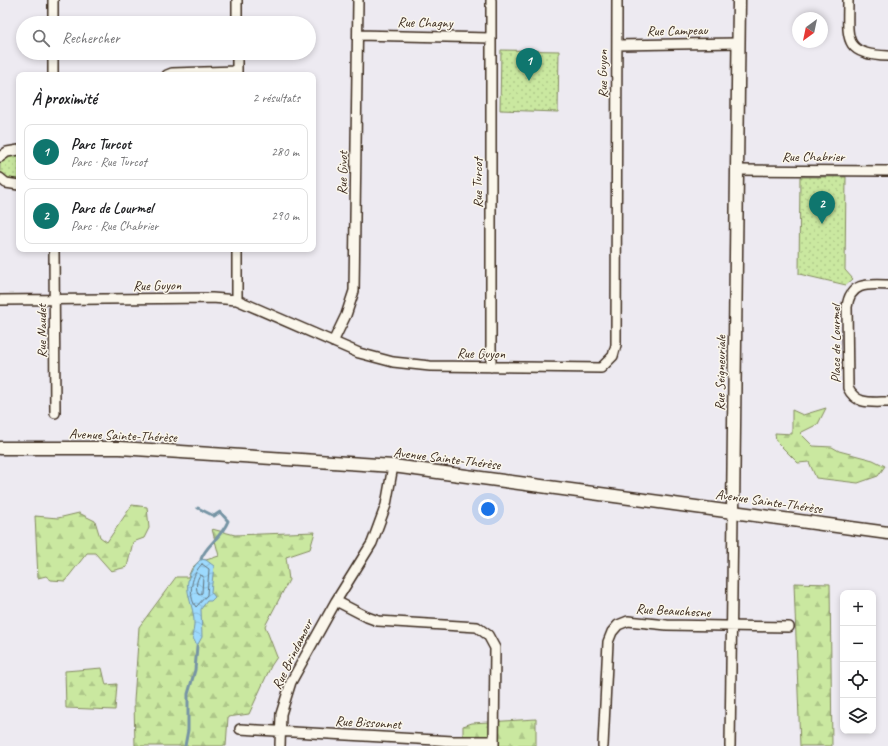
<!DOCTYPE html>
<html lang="fr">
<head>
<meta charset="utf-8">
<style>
	:root { --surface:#fff; --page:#f2f2f2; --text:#202124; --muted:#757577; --line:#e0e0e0; --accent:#0f766e }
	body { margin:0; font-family:Caveat,sans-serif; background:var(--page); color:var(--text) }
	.controls { position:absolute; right:12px; bottom:12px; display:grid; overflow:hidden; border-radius:8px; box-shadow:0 2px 6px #0003 }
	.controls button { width:36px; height:36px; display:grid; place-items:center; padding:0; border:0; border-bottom:1px solid var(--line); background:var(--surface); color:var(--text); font:20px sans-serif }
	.compass { position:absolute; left:792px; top:12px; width:36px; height:36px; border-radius:50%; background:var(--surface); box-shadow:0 2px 6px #0003; rotate:213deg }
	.you { position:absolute; left:488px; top:509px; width:14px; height:14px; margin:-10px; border:3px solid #fff; border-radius:50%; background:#1a73e8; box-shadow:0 0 0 6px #1a73e833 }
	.badge { display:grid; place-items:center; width:26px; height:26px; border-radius:50%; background:var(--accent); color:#fff; font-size:13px; font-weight:700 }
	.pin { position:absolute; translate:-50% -33px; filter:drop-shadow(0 1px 2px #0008) }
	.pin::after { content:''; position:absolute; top:21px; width:14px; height:12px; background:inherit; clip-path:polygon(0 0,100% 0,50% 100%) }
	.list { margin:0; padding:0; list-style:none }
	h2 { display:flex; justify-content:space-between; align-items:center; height:52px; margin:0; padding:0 16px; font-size:17px }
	h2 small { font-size:13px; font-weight:400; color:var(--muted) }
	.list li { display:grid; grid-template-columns:26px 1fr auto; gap:12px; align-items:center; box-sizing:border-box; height:56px; margin:0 8px 8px; padding:0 8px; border:1px solid var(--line); border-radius:8px }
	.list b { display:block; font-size:15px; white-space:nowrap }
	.list p { margin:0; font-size:13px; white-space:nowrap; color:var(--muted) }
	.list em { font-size:13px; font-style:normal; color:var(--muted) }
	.icon { flex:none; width:22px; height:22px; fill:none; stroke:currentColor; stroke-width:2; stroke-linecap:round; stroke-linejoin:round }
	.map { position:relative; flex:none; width:888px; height:746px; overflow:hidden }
	.search { position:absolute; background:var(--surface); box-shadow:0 2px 6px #0003; left:16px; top:16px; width:300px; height:44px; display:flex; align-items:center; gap:10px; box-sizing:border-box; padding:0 14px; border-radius:22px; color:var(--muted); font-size:15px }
	.panel { position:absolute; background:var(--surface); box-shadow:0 2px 6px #0003; left:16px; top:72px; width:300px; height:180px; border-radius:8px }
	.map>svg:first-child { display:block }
</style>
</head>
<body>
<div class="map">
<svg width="888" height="746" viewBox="0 0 888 746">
	<defs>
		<pattern id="grass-dots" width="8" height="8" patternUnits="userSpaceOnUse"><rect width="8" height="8" fill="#cae8a0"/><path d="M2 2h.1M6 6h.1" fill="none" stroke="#aec789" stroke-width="1.8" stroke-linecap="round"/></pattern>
		<pattern id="forest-firs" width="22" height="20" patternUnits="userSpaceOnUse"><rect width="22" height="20" fill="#cae8a0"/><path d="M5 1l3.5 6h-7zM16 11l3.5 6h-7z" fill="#aec789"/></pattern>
		<pattern id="water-waves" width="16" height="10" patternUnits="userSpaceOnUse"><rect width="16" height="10" fill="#9ddafe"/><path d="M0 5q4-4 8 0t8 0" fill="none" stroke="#88bbd9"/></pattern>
	</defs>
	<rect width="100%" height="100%" fill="#edeaf1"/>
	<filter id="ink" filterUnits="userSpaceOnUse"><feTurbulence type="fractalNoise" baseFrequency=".025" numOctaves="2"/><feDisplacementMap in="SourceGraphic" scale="8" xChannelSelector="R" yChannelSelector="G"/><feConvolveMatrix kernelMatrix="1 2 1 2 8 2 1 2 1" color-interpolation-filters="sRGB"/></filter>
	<g filter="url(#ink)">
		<path fill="url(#grass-dots)" stroke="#82895f" d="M 501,50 L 559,51 L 558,112 L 500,110 Z
			M 19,150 L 19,185 L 0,178 L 0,157 Z
			M 800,177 L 846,177 L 845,270 L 853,279 L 846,285 L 799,274 Z"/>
		<path fill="url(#forest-firs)" stroke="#82895f" d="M 826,408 L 818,424 L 800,433 L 813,446 L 832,447 L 839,451 L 873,460 L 885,466 L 878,476 L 858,483 L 816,478 L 809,462 L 798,463 L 776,441 L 775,433 L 792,434 L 792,410 L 803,415 Z
			M 132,505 L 147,507 L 149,528 L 144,538 L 133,542 L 127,567 L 111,571 L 95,553 L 87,553 L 65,581 L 51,580 L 46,576 L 38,578 L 35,516 L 58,518 L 79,513 L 95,521 L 100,537 L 107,542 Z
			M 212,529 L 235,535 L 315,532 L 310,549 L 286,557 L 289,580 L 265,626 L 277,657 L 271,666 L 249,714 L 228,717 L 226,746 L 135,746 L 134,701 L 139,627 L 176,577 L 188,577 L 192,568 L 201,559 L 206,560 L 219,556 Z
			M 794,583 L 830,584 L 832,746 L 800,746 Z
			M 102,668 L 106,685 L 117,684 L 115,710 L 66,708 L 65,671 Z
			M 536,719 L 536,746 L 463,746 L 463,726 L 472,723 Z"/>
		<path fill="url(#water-waves)" stroke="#7694a4" d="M 201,559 L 206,560 L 214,566 L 211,592 L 215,597 L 211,601 L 207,601 L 201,609 L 202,637 L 197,646 L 192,636 C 202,605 171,588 201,559 Z"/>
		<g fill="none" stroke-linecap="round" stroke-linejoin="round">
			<path stroke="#627078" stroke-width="1" d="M 202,564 L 209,569 L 207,595 L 196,607 C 187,595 192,573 202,564 Z
				M 200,575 L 203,576 L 202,593 L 199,595 C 195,590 196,580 200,575 Z"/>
			<path stroke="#7694a4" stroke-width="3" d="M 198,508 L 214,516 L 220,512 L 228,521 C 222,537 206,545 201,559
				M 185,746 L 188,730 L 188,694 L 195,670 L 197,646"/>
			<defs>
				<path id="street" d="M 848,0 C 848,37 842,55 888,56
					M 53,23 L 53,0
					M 237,23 L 237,0
					M 358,35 L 491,38
					M 617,45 L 738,43
					M 53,75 L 53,53
					M 167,75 L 172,73 L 237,71
					M 237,75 L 237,53
					M 0,157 L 7,152 L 19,150
					M 737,170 L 888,171
					M 0,178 L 6,183 L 19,185
					M 54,249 L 55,413
					M 888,285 C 868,284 850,282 847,307 L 848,388 C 856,405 871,402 888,402
					M 0,300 L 212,298 L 237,300 L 359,353 L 393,362 L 430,366 L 601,368 L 613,356 L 616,345 L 617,0
					M 237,300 L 237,249
					M 333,342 L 346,315 L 354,291 L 358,0
					M 491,367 L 491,0
					M 336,601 L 367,617 L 378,621 L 477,627 L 488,635 L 495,648 L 494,746
					M 240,729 L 453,741 L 494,741
					M 280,746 L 281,714 L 291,682 L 336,601 L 372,543 L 386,505 L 393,466
					M 603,746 L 608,642 L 612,632 L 618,625 L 628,621 L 667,625 L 789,627
					M 730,746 L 733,512"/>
				<path id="secondary" d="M 0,448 L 120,448 L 393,466 L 888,533
					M 733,512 L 739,0"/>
			</defs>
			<use href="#street" stroke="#3b2a1e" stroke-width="12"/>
			<use href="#secondary" stroke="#3b2a1e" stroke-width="15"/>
			<use href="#street" stroke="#fbf7ec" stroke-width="9"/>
			<use href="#secondary" stroke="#fbf7ec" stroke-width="12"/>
		</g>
	</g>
	<g text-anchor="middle" stroke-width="3" stroke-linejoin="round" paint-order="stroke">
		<g font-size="14" fill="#3b2a1e" stroke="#fbf7ec">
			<text transform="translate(425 22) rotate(1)" y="5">Rue Chagny</text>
			<text transform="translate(677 30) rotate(-1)" y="5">Rue Campeau</text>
			<text transform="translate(602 74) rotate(-90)" y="5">Rue Guyon</text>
			<text x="813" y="161">Rue Chabrier</text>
			<text transform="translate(342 173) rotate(-89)" y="5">Rue Givot</text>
			<text transform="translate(477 183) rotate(-90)" y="5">Rue Turcot</text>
			<text transform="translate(157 285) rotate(-1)" y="5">Rue Guyon</text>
			<text transform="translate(41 331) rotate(-90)" y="5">Rue Naudet</text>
			<text transform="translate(835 344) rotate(-90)" y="5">Place de Lourmel</text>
			<text transform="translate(481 353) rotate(1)" y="5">Rue Guyon</text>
			<text transform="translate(720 373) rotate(-89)" y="5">Rue Seigneuriale</text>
			<text transform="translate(123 435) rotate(2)" y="5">Avenue Sainte-Thérèse</text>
			<text transform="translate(447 458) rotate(7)" y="5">Avenue Sainte-Thérèse</text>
			<text transform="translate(769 501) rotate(8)" y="5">Avenue Sainte-Thérèse</text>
			<text transform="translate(673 610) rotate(3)" y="5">Rue Beauchesne</text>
			<text transform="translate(292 654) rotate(-64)" y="5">Rue Brindamour</text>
			<text transform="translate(368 722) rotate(3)" y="5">Rue Bissonnet</text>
		</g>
	</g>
</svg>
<div class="controls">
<button>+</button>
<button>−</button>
<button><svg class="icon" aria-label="locate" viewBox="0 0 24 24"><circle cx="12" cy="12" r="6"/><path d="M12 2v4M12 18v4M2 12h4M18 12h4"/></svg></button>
<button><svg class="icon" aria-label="layers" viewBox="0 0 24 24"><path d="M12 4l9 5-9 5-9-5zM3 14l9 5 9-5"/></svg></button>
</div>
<svg class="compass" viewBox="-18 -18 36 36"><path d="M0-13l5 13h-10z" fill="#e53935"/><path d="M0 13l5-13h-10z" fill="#757577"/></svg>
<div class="you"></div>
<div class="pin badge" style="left:529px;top:81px">1</div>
<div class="pin badge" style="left:822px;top:224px">2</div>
<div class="search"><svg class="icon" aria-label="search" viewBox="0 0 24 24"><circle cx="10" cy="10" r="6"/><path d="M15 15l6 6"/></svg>Rechercher</div>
<section class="panel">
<h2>À proximité<small>2 résultats</small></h2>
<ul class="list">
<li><span class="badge">1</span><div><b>Parc Turcot</b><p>Parc · Rue Turcot</p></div><em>280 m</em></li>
<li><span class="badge">2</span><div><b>Parc de Lourmel</b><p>Parc · Rue Chabrier</p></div><em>290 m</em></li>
</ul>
</section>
</div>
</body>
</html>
